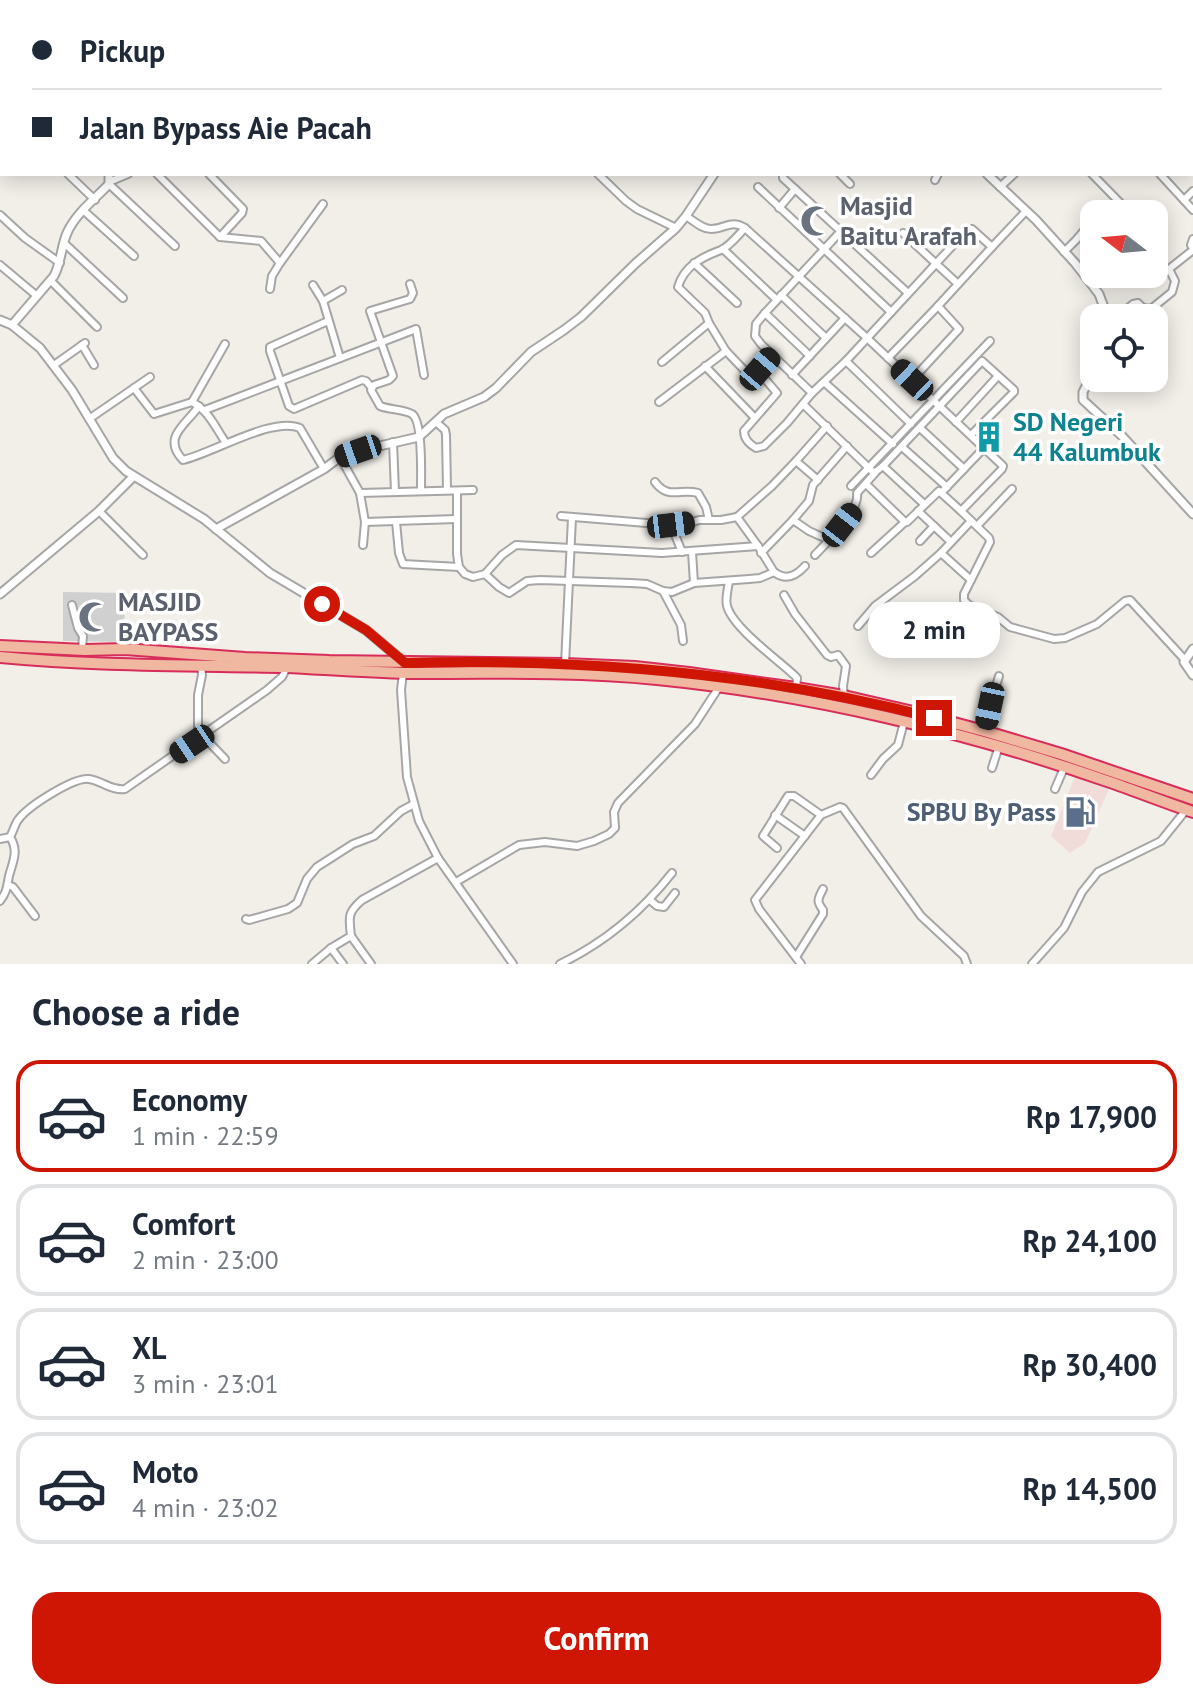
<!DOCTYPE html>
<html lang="en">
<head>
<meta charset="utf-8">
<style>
  body { margin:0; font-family:"PT Sans",sans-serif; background:#f6f6f7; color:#1f2937; height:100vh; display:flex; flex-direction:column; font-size:30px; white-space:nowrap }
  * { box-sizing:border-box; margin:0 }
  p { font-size:26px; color:#747a83 }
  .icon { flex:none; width:44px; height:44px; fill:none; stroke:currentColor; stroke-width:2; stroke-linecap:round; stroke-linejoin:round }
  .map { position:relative; height:964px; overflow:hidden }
  .details { display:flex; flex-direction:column; background:#fff; flex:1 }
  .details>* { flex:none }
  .top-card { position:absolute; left:0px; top:0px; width:1194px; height:176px; box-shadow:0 4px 20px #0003; display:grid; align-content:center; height:176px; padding:0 32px; background:#fff }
  .needle { width:52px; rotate:286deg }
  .buttons { position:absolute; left:1080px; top:200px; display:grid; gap:16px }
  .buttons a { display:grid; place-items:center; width:88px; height:88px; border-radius:16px; background:#fff; box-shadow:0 4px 20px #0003; font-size:40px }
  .end { position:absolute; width:36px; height:36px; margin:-18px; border:10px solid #cf1504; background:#fff; box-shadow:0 0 0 4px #fff }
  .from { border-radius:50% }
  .bubble { position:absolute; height:56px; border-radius:24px; background:#fff; box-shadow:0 4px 20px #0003; font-size:26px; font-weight:600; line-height:56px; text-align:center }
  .car { position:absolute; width:24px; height:48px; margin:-24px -12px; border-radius:10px; box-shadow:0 0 6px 2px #0007; background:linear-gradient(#222 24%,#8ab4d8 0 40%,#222 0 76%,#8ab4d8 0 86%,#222 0) }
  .top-card b { display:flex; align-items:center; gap:28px; height:76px; font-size:30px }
  .top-card b+b { border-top:2px solid #e0e1e3 }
  .top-card i { width:20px; height:20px; background:#1f2937 }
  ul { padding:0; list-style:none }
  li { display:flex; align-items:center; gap:24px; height:112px; margin:0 16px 12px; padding:0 16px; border:4px solid #e0e1e3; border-radius:24px }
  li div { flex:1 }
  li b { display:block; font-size:30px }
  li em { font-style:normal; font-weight:600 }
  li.selected { border-color:#cf1504 }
  li>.icon { width:72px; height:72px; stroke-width:1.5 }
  h2 { padding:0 32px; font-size:36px; line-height:96px }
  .button { display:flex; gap:16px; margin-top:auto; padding:16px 32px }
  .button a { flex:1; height:92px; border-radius:24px; background:#cf1504; color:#fff; font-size:32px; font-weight:600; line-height:92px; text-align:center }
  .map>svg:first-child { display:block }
</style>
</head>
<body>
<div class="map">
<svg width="1193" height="964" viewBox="0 0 1193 964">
  <rect width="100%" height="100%" fill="#f2efe9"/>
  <polygon fill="#f1dcd9" points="1076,774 1109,789 1085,843 1070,853 1051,836"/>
  <polygon fill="#d0d0d0" points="63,592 125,593 124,642 63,641"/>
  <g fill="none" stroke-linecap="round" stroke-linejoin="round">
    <defs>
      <g id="minor">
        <polyline points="54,0 56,2"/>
        <polyline points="89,0 91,2"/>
        <polyline points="127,0 129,2"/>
        <polyline points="1044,0 1045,2"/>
        <polyline points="116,2 118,0"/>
        <polyline points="701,2 703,0"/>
        <polyline points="914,2 916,0"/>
        <polyline points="1098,2 1099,0"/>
        <polyline points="1152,2 1153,0"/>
        <polyline points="1192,118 1193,117"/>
        <polyline points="1192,124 1193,125"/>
        <polyline points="0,153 2,152"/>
        <polyline points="1192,154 1193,153"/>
        <polyline points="68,174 95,200"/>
        <polyline points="157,174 220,237 261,241 280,263 323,204"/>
        <polyline points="209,174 243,209 242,213 220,237"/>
        <polyline points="598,174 626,201 637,209 676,228"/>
        <polyline points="783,174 783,178 908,293"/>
        <polyline points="840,174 850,184"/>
        <polyline points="1092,174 1131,214"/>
        <polyline points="1160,174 1193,210"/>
        <polyline points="935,180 938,174"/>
        <polyline points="109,182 128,174"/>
        <polyline points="109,184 175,246"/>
        <polyline points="758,187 891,312"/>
        <polyline points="1000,187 1014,174"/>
        <polyline points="1184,200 1193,191"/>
        <polyline points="779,208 795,189"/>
        <polyline points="83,210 134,256"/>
        <polyline points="0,215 25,238 60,263"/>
        <path d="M686,216C694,221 702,229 711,229C726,229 730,219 745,228L867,338L1003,466L1002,469L961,511L989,538L990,542L964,594V600L969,605L998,617L1010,627L1054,639L1065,638L1097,624L1125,601L1130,600L1185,660"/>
        <path d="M745,228C738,235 730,246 721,250C702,257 684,266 678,287L705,313L709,323L726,351L747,373L753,374L759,372"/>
        <polyline points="903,233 958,284"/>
        <polyline points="1193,239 1191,245 1193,248"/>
        <polyline points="64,243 123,298"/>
        <polyline points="723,249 776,299"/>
        <polyline points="1064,252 1076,240 1094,219"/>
        <polyline points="694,263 737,303"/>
        <polyline points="0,265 37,296"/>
        <polyline points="1086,277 1094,269"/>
        <polyline points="51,281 97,327"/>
        <path d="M410,284L413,293L410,299L370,311L393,376L389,380L374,385L371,390L380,406C390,410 403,409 412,414C423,421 421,476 421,490"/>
        <polyline points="313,285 323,301 340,358"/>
        <polyline points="270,289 272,276 280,263"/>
        <polyline points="781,295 825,337"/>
        <polyline points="323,301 342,290"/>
        <polyline points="938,306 992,247"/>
        <polyline points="765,313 756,324 755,336 761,344 812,393"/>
        <polyline points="1116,318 1133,304 1138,303 1143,308 1151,309 1172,292 1175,281 1169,269 1193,250"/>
        <polyline points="328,321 270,347 270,351 289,406 294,409 362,380 366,381 372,388"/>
        <polyline points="82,345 94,365"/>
        <path d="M772,354L760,369L759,372L777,393L744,431C744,439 749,444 756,448L764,446L787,423L812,393L846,361L967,230L972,229L992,247L1026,211"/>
        <polyline points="810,356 765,313 841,231"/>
        <polyline points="888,358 938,306 959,329 912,380"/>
        <polyline points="846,361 911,424"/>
        <polyline points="662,362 709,323"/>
        <polyline points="54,365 85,343"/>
        <polyline points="705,366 754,417"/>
        <polyline points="792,375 845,318"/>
        <polyline points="824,382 893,444"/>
        <path d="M134,388L154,414L192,402C209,411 215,427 226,443"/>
        <polyline points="192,402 225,344"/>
        <polyline points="659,402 726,351"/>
        <polyline points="803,404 874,473 883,466 924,504"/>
        <path d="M199,406C187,424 161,437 183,460C213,453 273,416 300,428L324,469"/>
        <polyline points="205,410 416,329 424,375"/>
        <polyline points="89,419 150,377"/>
        <polyline points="436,422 445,430 446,435 447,490"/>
        <polyline points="956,422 998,376"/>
        <polyline points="920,428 964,469"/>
        <polyline points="393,442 395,492"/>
        <polyline points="902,447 947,487"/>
        <polyline points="340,457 360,493 365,522 456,519"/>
        <path d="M796,461L772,486L737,517L758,546L774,572C786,581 796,576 805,566"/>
        <polyline points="883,466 982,361 1014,390 1014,392 971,435"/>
        <polyline points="818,480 796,461 827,426"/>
        <path d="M655,482C668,500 681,488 698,493L706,507L709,520"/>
        <polyline points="866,484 905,522 907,522 939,491 961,511"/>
        <polyline points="851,486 990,341"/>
        <polyline points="457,491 457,554 459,567 465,574 473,577 485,574 502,555 516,545 662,553 758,546"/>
        <polyline points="360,493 473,490"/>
        <polyline points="941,493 984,448"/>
        <polyline points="99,511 143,555"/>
        <polyline points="918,511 951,542"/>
        <polyline points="561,516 671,525 690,523 699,520 721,520 737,517"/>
        <polyline points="793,520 809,531 829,540"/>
        <polyline points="396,522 399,553 403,564 459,567"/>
        <polyline points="671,525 682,552"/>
        <polyline points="977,526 1012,489"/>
        <polyline points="920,541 934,526"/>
        <polyline points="363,545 365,522"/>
        <polyline points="692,552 694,583"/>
        <polyline points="761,553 793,520 809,501 813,485 847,446"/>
        <polyline points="871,553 905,522"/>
        <polyline points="941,553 971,580"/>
        <path d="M815,555C828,541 860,511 857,493L875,473"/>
        <polyline points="485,574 499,587 509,593 527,581 540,580 631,583 647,584 663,591 672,592 694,583 749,579 760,578 774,572"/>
        <path d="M729,581C728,589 725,598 727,606C733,628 777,659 794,675L797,678L796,688"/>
        <polyline points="663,591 681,625 683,641"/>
        <polyline points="784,595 795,614 827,655 831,657 838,655 846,666 843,686 844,696"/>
        <polyline points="72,605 78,628 83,636 82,649 85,650"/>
        <polyline points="858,626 875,606 915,576 941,553 971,521"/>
        <polyline points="565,664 572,518"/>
        <polyline points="403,673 401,690 407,777 419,821 438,858 513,964"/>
        <polyline points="984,731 990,706 999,676"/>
        <polyline points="203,736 225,759"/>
        <polyline points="198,739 198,695 202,675 201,666"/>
        <polyline points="992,768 999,746"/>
        <polyline points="871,775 883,759 898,745 904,722"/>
        <polyline points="1055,789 1064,768"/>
        <polyline points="775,815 805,836"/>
        <path d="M0,839L10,837C13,832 15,824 18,820C28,806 74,777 89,779C102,781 112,791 125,789L267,690L282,677L287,667"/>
        <polyline points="777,848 763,836 788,796 794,796 821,815"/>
        <polyline points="456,882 519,845 545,842 577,846 594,841 609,834 615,828 614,812 618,803 695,724 719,687"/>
        <polyline points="8,885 13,887 35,916"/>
        <polyline points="650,900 657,906 664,907 675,893"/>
        <path d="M0,901C7,892 7,886 9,876C13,861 19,851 10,837"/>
        <polyline points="246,919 249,920 288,909 297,903 307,879 317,867 353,844 374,836 401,811 414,804"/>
        <polyline points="351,936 371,964"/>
        <polyline points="331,948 343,964"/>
        <path d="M796,957L823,914V910C816,901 818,899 823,889"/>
        <path d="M312,964L331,948L351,936C349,917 347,913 362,900L438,858"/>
        <path d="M560,964C604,943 642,911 672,873"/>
        <polyline points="801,964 759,909 755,900 821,815 840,807 843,808 921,916 964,956 967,964"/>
        <polyline points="1032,964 1064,928 1082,892 1098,872 1161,841 1186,810"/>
      </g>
      <g id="tertiary">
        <polyline points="165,0 165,2"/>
        <polyline points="853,0 854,2"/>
        <polyline points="204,2 205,0"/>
        <polyline points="987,174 1036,220 1075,263 1099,294 1108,318"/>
        <polyline points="0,320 12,325 40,348 72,390 113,458 126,471 204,519 270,573 366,630 404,662"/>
        <path d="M12,325L54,276C61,263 61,247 67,233C76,213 94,200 109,184V174"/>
        <polyline points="1094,371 1083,392 1083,400 1122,436 1193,514"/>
        <polyline points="216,529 324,469 340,457 375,447 419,437 444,414 484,397 496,388 531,352 564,330 581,317 636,263 676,228 686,216 714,174"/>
        <polyline points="0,594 99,511 133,477"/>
        <polyline points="1193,649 1184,662 1193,675"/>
      </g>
      <g id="trunk">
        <polyline points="0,646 85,650 125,649 245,658 329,661 565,664 635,667 689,673 796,688 844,696 909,711 984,731 1061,754 1193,799"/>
        <path d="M0,657C94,666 191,665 286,667C326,669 367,672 408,673C490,673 574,671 657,679C808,694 964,731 1107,781C1136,791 1164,802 1193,812"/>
      </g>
    </defs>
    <use href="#minor" stroke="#a6a6a6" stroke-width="10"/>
    <use href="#tertiary" stroke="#a6a6a6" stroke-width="11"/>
    <use href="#trunk" stroke="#d82d5a" stroke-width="14"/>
    <use href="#minor" stroke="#fff" stroke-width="6"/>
    <use href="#tertiary" stroke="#fff" stroke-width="7"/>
    <use href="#trunk" stroke="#f0b8a0" stroke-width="10"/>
  </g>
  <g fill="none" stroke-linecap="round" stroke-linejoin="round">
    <path stroke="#cf1504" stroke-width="10" d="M322,604L366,630L405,663C583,658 762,673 934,718"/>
  </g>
  <defs>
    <symbol id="mosque-bare" viewBox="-9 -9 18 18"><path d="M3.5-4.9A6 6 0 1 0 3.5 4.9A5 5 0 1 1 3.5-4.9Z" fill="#6b7280" stroke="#fff" stroke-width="2.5" paint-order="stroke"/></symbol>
    <symbol id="building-bare" viewBox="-9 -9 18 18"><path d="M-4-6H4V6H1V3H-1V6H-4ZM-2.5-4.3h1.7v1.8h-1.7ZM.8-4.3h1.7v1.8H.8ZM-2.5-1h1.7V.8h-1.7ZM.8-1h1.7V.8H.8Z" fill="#0f9aa8" stroke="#fff" stroke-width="2.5" paint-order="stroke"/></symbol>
    <symbol id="fuel-bare" viewBox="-9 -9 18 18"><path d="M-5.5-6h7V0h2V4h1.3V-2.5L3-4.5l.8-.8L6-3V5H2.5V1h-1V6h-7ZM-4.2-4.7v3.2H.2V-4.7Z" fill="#5c6f8a" stroke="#fff" stroke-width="2.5" paint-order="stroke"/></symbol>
  </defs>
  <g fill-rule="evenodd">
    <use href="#mosque-bare" x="794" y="199" width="44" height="44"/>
    <use href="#building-bare" x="967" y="415" width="44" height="44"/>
    <use href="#mosque-bare" x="72" y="595" width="44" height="44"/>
    <use href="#fuel-bare" x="1058" y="790" width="44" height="44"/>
  </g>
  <g text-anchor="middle" stroke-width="7" stroke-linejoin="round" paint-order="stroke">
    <g font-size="26" font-weight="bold" fill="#5b616d" stroke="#fff" text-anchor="start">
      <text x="840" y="215">Masjid<tspan x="840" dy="30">Baitu Arafah</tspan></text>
      <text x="118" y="611">MASJID<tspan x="118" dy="30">BAYPASS</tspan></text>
    </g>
    <g font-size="26" font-weight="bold" fill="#0d838f" stroke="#fff" text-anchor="start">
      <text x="1013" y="431">SD Negeri<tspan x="1013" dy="30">44 Kalumbuk</tspan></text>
    </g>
    <g font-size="26" font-weight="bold" fill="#4e5e75" stroke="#fff" text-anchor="end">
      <text x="1056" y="821">SPBU By Pass</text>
    </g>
  </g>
</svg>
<div class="buttons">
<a><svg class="needle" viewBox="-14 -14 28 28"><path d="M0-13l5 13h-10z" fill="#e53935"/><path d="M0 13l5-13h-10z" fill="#747a83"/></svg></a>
<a><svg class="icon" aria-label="locate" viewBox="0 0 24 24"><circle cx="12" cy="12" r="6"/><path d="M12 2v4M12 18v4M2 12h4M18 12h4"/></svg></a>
</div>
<i class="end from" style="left:322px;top:604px"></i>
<i class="end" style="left:934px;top:718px"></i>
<div class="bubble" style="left:868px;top:602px;width:132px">2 min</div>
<i class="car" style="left:760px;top:369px;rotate:41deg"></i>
<i class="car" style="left:912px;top:380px;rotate:313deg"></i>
<i class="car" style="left:358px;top:451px;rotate:251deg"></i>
<i class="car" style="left:671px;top:525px;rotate:83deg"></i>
<i class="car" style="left:842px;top:525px;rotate:38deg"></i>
<i class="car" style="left:990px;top:706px;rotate:192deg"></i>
<i class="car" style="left:192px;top:744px;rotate:236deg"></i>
<div class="top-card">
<b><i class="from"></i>Pickup</b>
<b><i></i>Jalan Bypass Aie Pacah</b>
</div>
</div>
<section class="details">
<h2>Choose a ride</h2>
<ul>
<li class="selected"><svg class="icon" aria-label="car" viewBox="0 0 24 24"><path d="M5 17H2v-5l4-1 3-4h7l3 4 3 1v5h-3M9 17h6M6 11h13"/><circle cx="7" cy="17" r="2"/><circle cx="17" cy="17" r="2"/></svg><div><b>Economy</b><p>1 min · 22:59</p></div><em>Rp 17,900</em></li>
<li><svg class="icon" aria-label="car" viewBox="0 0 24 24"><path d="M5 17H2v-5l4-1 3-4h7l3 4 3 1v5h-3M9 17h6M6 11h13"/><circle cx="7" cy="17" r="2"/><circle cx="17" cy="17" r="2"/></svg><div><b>Comfort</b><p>2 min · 23:00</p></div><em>Rp 24,100</em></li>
<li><svg class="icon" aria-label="car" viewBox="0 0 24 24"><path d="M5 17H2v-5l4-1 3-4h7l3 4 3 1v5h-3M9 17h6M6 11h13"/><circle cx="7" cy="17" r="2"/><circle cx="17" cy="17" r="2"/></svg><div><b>XL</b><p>3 min · 23:01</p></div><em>Rp 30,400</em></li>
<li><svg class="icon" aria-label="car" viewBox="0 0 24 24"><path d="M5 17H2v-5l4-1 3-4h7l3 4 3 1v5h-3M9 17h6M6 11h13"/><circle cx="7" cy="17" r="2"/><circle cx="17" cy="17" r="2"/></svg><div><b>Moto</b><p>4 min · 23:02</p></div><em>Rp 14,500</em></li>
</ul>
<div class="button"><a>Confirm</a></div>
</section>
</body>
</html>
